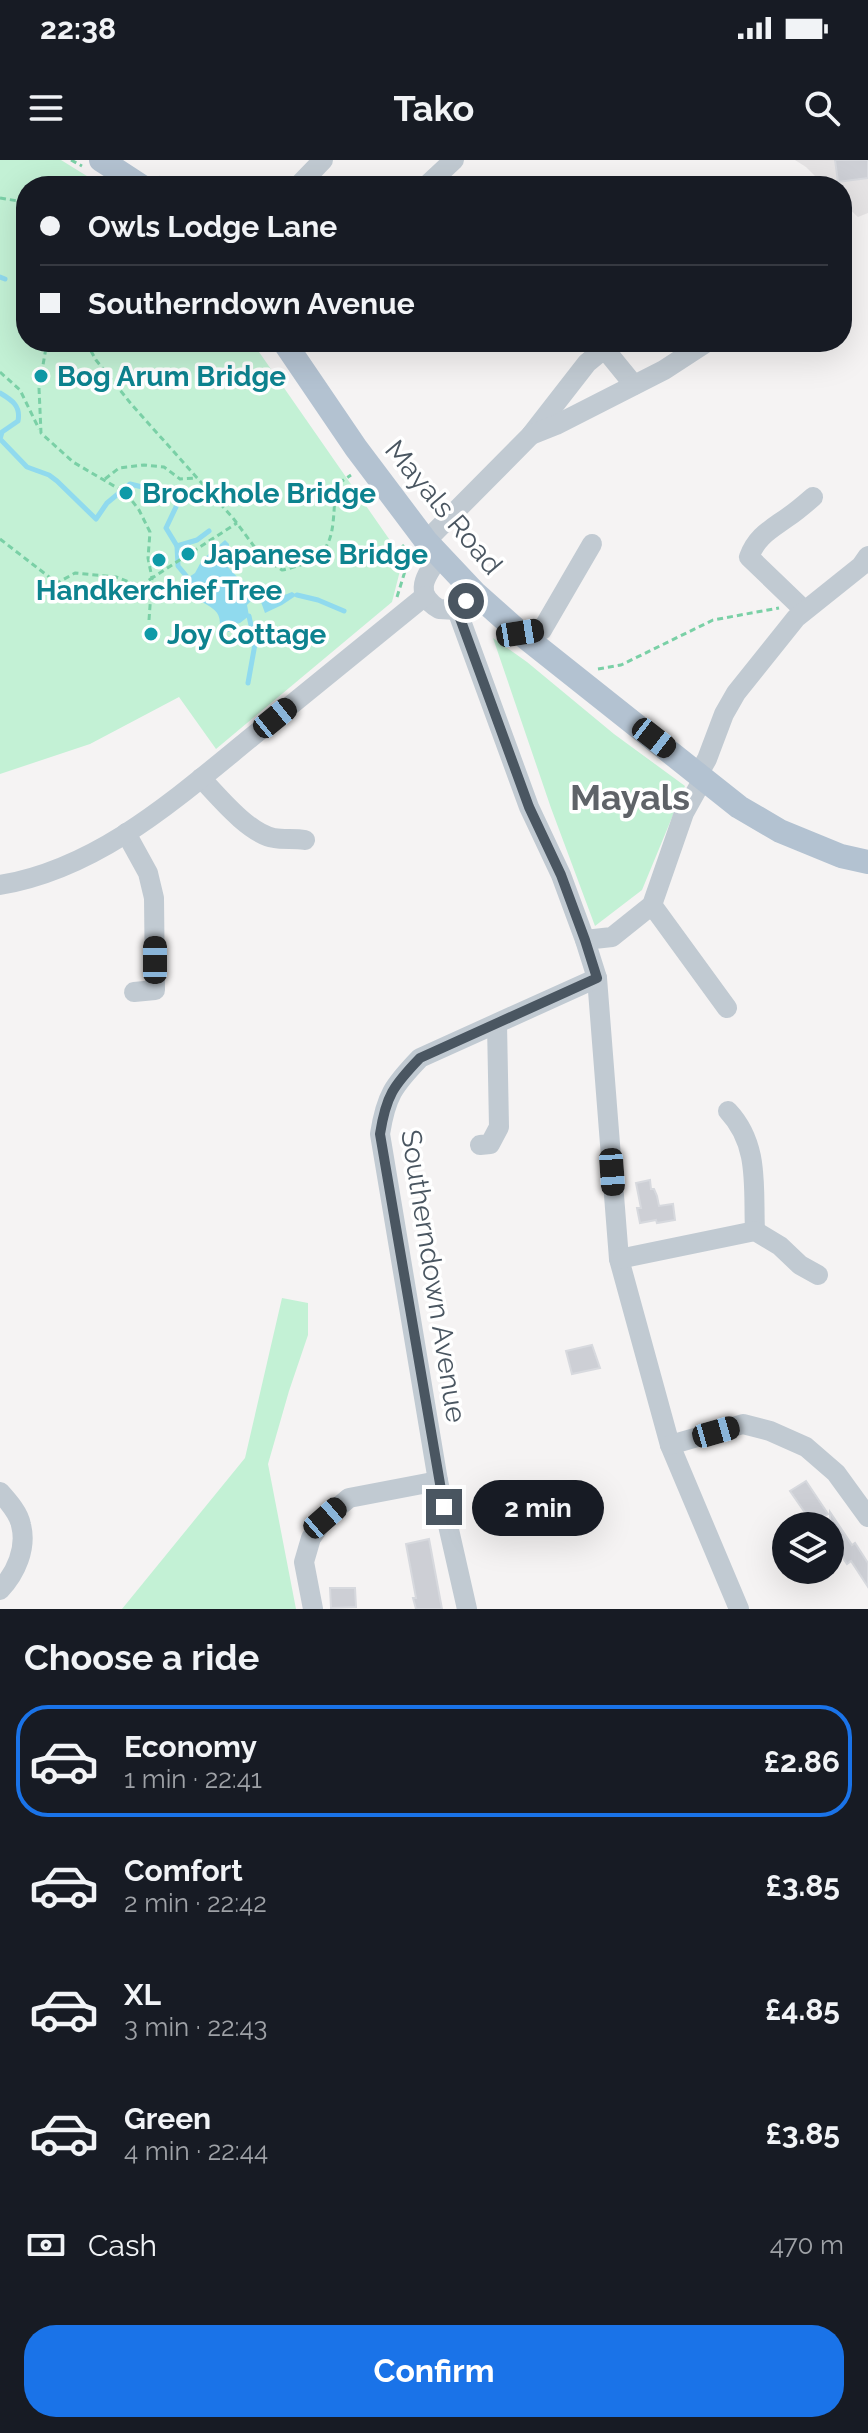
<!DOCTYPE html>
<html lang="en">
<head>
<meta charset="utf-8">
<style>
  body { margin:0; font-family:Raleway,sans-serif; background:#20242c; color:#f1f3f6; height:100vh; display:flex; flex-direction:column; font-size:30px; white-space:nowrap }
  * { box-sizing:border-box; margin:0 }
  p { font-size:26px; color:#9ea1a6 }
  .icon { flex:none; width:44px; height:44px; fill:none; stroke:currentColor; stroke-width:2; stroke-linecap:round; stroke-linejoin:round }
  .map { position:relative; height:1449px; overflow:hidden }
  .sheet { display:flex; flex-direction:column; background:#171b24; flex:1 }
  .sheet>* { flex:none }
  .top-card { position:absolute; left:16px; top:16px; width:836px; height:176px; border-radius:32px; box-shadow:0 8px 32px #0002; display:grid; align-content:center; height:176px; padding:0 24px; background:#171b24 }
  .fabs { position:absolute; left:772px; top:1352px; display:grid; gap:16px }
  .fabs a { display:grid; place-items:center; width:72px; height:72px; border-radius:50%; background:#171b24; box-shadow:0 8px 32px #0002; font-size:40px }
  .end { position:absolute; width:36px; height:36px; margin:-18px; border:10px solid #4a5661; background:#fff; box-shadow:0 0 0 4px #fff }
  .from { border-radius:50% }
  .bubble { position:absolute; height:56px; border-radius:28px; background:#171b24; box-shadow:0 8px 32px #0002; font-size:26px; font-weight:700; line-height:56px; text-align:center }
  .car { position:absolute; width:24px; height:48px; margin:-24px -12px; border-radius:10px; box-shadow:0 0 6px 2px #0007; background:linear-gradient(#222 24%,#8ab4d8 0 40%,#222 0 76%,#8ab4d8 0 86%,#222 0) }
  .top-card b { display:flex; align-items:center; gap:28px; height:76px; font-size:30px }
  .top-card b+b { border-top:2px solid #363941 }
  .top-card i { width:20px; height:20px; background:#f1f3f6 }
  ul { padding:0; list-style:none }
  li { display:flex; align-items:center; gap:24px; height:112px; margin:0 16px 12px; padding:0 8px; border:4px solid transparent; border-radius:32px }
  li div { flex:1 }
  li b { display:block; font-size:30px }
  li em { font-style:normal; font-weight:700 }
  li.on { border-color:#1a73e8 }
  li>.icon { width:72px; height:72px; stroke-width:1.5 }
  h2 { padding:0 24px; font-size:36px; line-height:96px }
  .pay { display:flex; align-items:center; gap:20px; height:88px; padding:0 24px; font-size:30px }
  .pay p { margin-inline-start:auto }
  .cta { display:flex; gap:16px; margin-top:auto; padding:16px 24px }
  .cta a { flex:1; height:92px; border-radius:32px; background:#1a73e8; color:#fff; font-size:32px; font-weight:700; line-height:92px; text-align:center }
  .status { display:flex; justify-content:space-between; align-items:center; height:56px; padding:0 40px; background:#171b24; direction:ltr }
  .status svg { height:22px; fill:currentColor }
  header { display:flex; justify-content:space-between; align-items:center; height:104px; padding:0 24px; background:#171b24; font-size:36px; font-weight:700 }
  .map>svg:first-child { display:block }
</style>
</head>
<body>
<div class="status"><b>22:38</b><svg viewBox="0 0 49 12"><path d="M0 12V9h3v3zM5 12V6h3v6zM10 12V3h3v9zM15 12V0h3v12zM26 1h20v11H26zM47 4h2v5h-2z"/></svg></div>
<header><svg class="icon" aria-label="menu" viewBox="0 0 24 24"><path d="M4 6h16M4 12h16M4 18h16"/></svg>Tako<svg class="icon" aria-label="search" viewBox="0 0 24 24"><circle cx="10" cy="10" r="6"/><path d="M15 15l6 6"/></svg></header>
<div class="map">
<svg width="868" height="1449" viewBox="0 0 868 1449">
  <rect width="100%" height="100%" fill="#f5f3f3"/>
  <polygon fill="#e6e4e5" points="795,0 868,0 868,53 858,57 842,42 842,26 825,26 806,7"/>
  <g fill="#c3f1d5">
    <polygon points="0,0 61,0 103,26 26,26 26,182 252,182 403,399 392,442 216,589 179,537 90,584 0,614"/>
    <polygon points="493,478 527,502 614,574 685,626 642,730 595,766 551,648"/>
    <polygon points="282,1138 308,1143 308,1175 289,1231 268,1304 296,1449 122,1449 245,1298"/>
  </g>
  <path fill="#90daee" d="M225,380L229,384L228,407L239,419L265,431L269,436L277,438L292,432L297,435L282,445L265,453L261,442L254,438L247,445L249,456L240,463L232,465L229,472L219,469C226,440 189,449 186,419L195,413L202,400Z"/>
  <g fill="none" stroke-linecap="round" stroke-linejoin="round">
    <g stroke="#90daee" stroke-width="5">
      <polyline points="0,117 5,119"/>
      <path d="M0,233C12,240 21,246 18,261L2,272L0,279L27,307L49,315L57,321L96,359L107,343L130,324L171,334L177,340L176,347L166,368L177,386"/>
      <polyline points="188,418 178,406 177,386 197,380 209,371"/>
      <polyline points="297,435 318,440 344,451"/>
      <polyline points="248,523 255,484 249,456"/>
    </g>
  </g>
  <g fill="#cdcfd5" stroke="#d7d9de" stroke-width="2">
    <polygon points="835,0 868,0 868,18 838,22"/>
    <polygon points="650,1020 651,1029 654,1029 657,1036 659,1046 673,1044 675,1060 657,1063 656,1060 640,1063 637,1048 641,1048 636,1023"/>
    <polygon points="592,1185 600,1208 572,1214 566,1191"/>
    <polygon points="806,1321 828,1354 813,1364 790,1331"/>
    <polygon points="830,1352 852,1385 855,1383 868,1403 868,1427 851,1401 847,1404 830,1379"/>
    <polygon points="429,1379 442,1449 416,1449 413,1438 416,1438 406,1384"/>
    <polygon points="330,1428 355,1428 356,1447 331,1448"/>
  </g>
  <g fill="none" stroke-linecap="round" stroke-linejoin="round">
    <g stroke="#7ad0a6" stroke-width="3" stroke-dasharray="6 4" stroke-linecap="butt">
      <polyline points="71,0 82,6"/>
      <polyline points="159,17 171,26"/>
      <polyline points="0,38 18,41 26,48"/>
      <path d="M86,182L96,200L132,245L233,358L262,397L282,410C340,398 331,373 336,325L351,315"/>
      <polyline points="0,212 20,230 39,269"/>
      <polyline points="105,319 119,308 144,305 164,307 180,319 197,318"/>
      <polyline points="0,379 57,423 75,413 116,417 140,426 152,418 148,398 150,372 139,350 126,333 73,302 41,273 39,228 47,182"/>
      <polyline points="402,385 415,401"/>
      <polyline points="397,437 410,395"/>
      <polyline points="149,460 152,418 237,363"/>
      <polyline points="598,509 621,505 713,460 779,448"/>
    </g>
    <g stroke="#c1cad2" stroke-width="20">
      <polyline points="298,26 323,0"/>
      <polyline points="426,26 454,0"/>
      <polyline points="599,182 634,225"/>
      <polyline points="531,275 587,203 604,189"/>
      <polyline points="426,381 531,275 556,265 664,210 707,182"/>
      <path d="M440,396C426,415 412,433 439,449L457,450L466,441"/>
      <polyline points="457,450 529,647 561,715 585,780 597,818 619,1099 670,1285 739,1449"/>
      <path d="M804,450L749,397C757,376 770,370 788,357C797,351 805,344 813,337"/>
      <polyline points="520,473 542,470 592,384"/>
      <polyline points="699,613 707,599 724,554 736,533 796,458 861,406 868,396"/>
      <path d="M201,618C218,636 249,674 274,678C284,680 294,678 305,680"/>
      <polyline points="126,673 148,713 154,738 155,830 134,832"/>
      <path d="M0,725C102,708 181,634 259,571C314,526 370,481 425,436"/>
      <polyline points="652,745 727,848"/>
      <polyline points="585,780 612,777 652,745 684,653 704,617"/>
      <path d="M728,951C760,985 753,1028 755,1071"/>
      <polyline points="480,985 490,984 499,967 497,864"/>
      <polyline points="619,1099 755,1071 780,1086 800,1105 818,1115"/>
      <polyline points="670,1285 743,1264 770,1271 806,1287 836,1313 868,1357"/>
      <path d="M0,1332C8,1341 19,1353 21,1365C27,1388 16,1413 0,1430"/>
      <polyline points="313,1449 304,1402 311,1378 325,1358 349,1338 438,1321"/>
      <path d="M467,1449L438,1321L380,974C386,936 393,926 420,898L597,818"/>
    </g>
    <g stroke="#b3c2d1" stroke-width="24">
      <polyline points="101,0 141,26"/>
      <polyline points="284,182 356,288 426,381 475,433 520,473 739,647 780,671 841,696 868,702"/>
    </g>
  </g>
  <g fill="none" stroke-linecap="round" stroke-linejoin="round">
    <path stroke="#4a5661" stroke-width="10" d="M444,1347L380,974C386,936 393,926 420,898L597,818L585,780L561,715L529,647L457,450L466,441"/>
  </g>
  <g fill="#0f9aa8" stroke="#fff" stroke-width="3">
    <circle cx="41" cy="216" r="8"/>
    <circle cx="126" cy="333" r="8"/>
    <circle cx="188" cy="394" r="8"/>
    <circle cx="159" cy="400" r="8"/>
    <circle cx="151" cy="474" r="8"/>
  </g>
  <g text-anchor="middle" stroke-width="7" stroke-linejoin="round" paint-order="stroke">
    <g font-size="28" font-weight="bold" fill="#0d838f" stroke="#fff" text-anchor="start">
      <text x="57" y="226">Bog Arum Bridge</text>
      <text x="142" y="343">Brockhole Bridge</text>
      <text x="204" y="404">Japanese Bridge</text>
      <text x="159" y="440" text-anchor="middle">Handkerchief Tree</text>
      <text x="167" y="484">Joy Cottage</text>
    </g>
    <g font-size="28" fill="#4a5661" stroke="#fff">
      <text transform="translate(444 347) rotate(50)" y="10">Mayals Road</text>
      <text transform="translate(434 1116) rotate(81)" y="10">Southerndown Avenue</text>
    </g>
    <g font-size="36" font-weight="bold" fill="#5f6368" stroke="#fff">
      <text x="630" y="650">Mayals</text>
    </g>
  </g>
</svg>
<div class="fabs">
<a><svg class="icon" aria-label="layers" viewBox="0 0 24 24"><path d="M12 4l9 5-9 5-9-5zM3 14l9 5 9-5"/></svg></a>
</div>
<i class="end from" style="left:466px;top:441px"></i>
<i class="end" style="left:444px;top:1347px"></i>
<div class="bubble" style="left:472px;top:1320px;width:132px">2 min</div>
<i class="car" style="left:520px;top:473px;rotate:81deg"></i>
<i class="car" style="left:275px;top:558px;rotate:51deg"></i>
<i class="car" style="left:654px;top:578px;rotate:128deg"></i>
<i class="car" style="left:155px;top:800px;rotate:0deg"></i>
<i class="car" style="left:612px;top:1012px;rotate:176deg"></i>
<i class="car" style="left:716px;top:1272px;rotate:74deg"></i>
<i class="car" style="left:325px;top:1358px;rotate:49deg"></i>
<div class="top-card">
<b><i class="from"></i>Owls Lodge Lane</b>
<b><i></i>Southerndown Avenue</b>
</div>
</div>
<section class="sheet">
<h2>Choose a ride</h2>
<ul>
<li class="on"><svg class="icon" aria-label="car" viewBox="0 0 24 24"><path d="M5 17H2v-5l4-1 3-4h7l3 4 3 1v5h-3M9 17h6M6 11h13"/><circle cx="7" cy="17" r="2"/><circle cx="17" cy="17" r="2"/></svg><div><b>Economy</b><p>1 min · 22:41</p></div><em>£2.86</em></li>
<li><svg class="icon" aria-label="car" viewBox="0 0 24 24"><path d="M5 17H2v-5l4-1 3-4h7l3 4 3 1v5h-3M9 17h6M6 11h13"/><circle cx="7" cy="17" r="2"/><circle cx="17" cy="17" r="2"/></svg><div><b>Comfort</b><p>2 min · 22:42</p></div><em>£3.85</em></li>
<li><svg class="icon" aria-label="car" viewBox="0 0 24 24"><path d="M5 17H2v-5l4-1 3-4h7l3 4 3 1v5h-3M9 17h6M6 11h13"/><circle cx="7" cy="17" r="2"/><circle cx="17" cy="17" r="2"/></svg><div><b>XL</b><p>3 min · 22:43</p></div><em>£4.85</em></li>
<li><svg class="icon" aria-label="car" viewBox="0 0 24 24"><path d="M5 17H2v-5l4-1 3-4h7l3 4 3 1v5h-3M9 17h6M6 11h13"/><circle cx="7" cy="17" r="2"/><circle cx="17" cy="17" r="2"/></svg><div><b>Green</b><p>4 min · 22:44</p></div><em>£3.85</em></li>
</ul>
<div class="pay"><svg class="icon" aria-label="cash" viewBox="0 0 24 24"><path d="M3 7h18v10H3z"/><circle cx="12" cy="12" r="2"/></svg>Cash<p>470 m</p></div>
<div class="cta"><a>Confirm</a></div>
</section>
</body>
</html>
